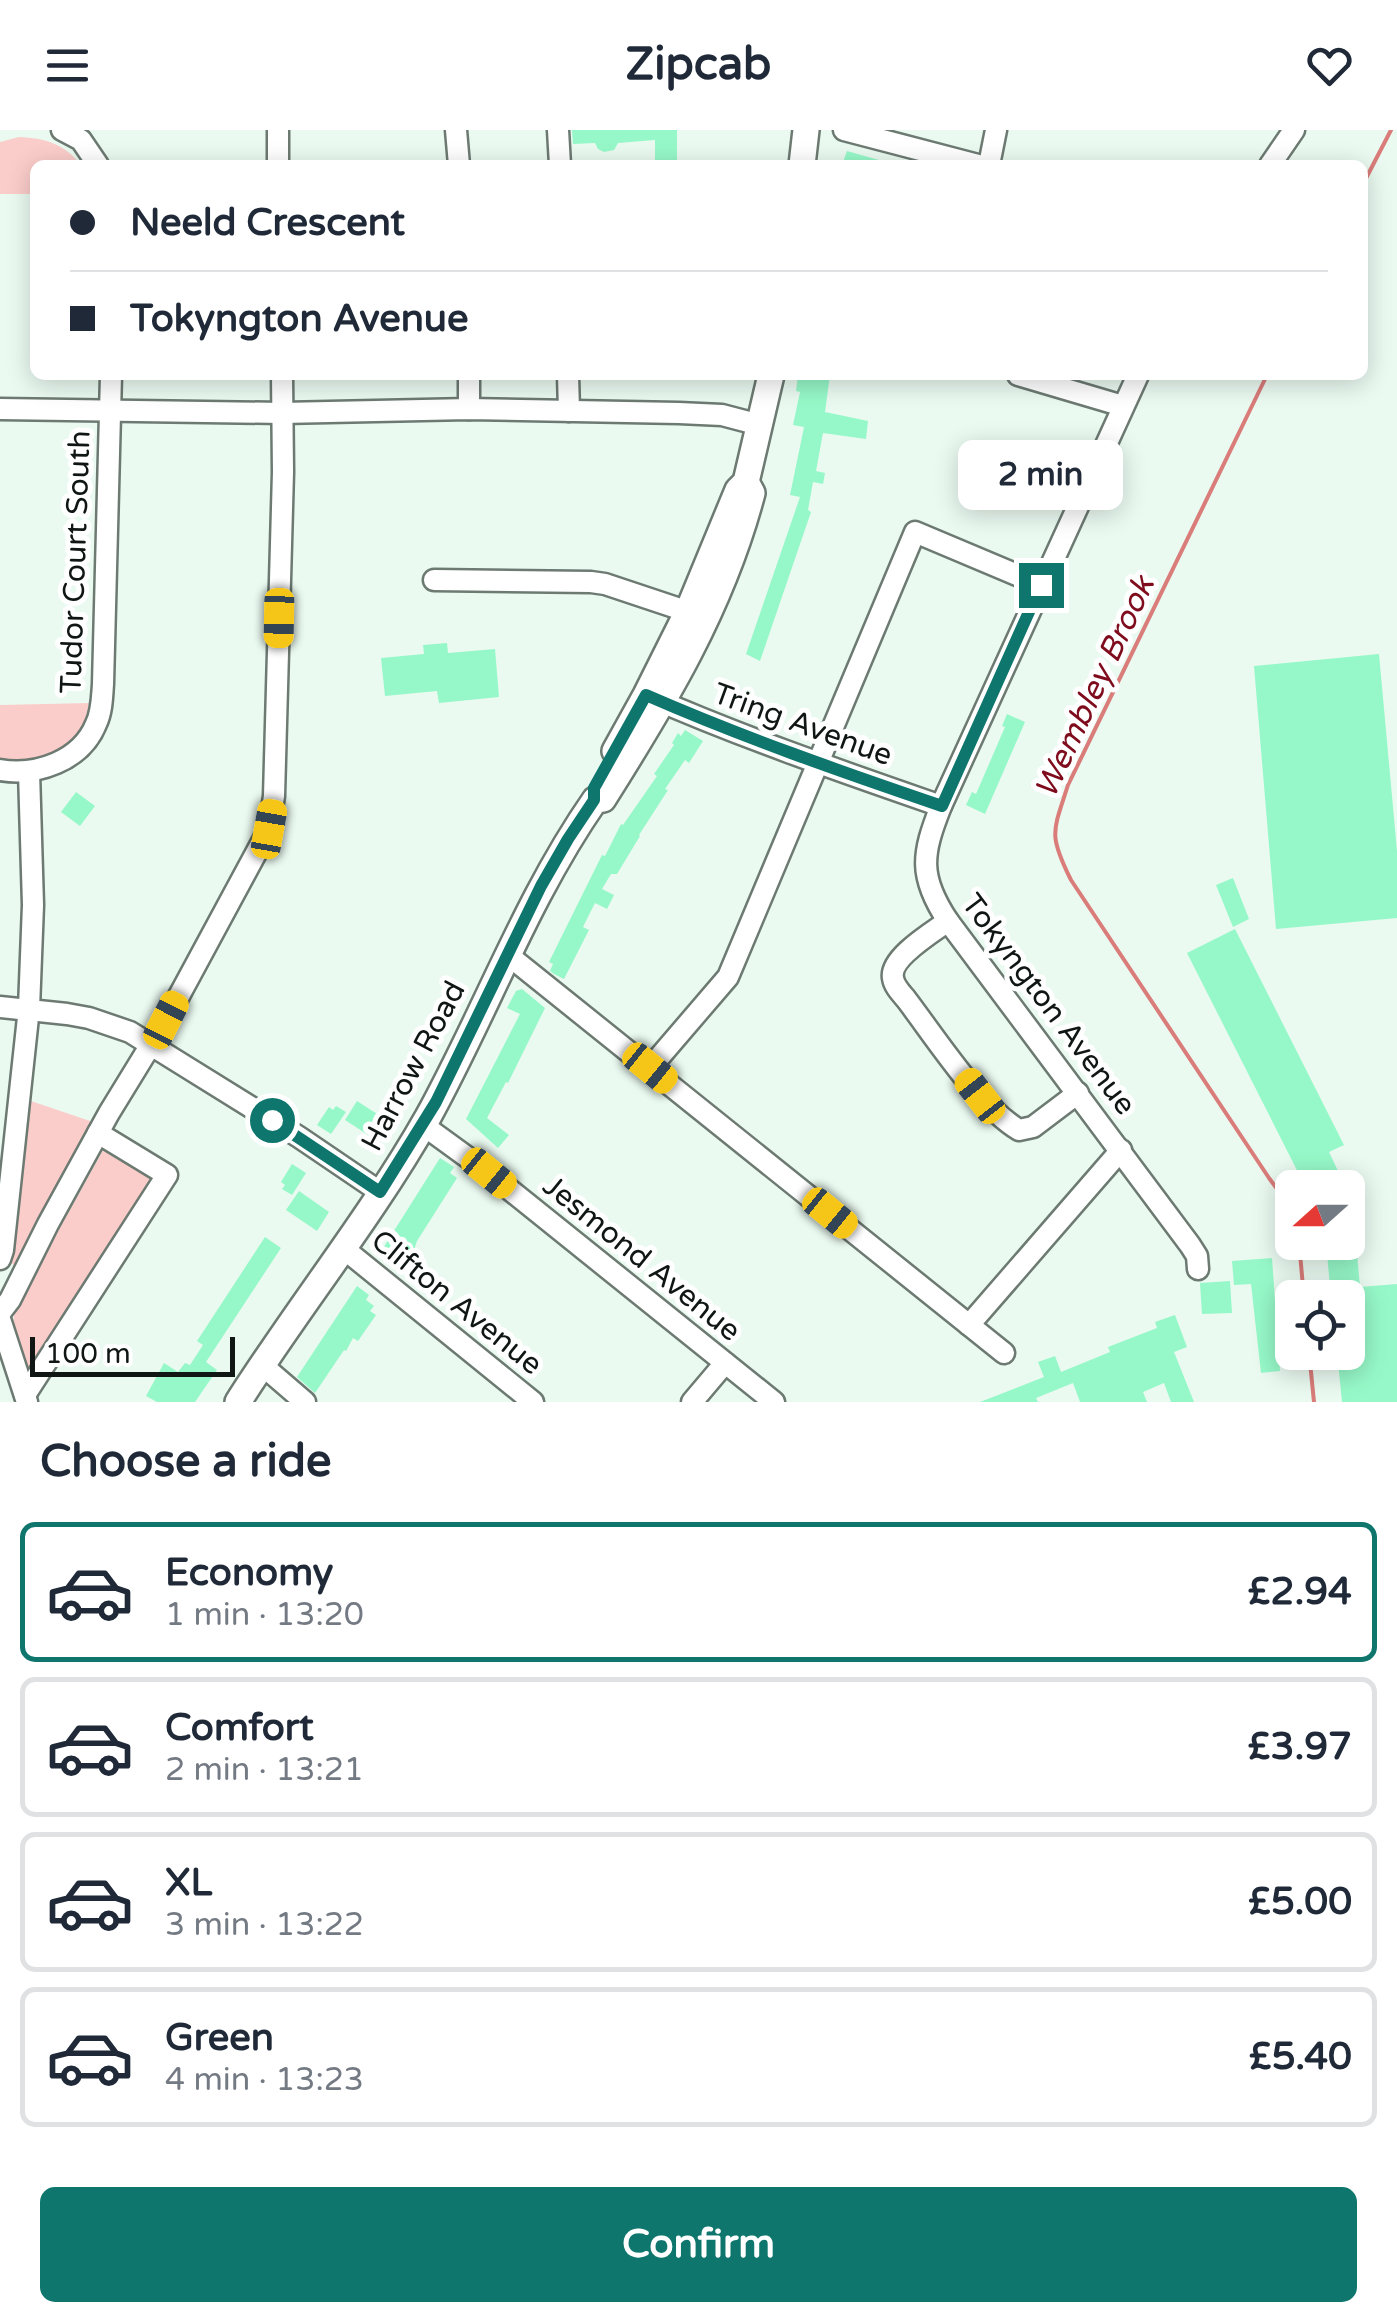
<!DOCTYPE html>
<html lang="en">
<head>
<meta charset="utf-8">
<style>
  body { margin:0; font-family:"Varela Round",sans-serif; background:#f6f6f7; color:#1f2937; height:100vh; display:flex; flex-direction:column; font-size:38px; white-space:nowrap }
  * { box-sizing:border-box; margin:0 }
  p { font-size:32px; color:#747a83 }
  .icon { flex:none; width:55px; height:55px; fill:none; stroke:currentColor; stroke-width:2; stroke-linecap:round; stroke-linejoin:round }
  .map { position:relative; height:1272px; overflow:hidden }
  .side { display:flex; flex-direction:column; background:#fff; flex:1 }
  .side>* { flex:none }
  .banner { position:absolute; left:30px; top:30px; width:1338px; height:220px; border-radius:15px; box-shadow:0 5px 25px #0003; display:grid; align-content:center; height:220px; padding:0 40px; background:#fff }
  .needle { width:65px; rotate:249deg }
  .tools { position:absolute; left:1275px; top:1040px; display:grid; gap:20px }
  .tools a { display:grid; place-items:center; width:90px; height:90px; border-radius:15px; background:#fff; box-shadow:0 5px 25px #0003; font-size:50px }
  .scale { position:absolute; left:30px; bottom:25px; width:205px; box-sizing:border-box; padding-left:10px; border:5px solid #101613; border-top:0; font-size:28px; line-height:35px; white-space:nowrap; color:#101613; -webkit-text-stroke:8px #fff; paint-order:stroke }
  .end { position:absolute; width:45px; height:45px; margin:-22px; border:12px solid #0f766e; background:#fff; box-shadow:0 0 0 5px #fff }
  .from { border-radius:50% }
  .bubble { position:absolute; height:70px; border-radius:15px; background:#fff; box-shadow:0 5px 25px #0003; font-size:32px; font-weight:700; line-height:70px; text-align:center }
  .car { position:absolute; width:30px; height:60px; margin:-30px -15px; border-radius:12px; box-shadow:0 0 8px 2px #0007; background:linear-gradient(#f5c518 24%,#345 0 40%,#f5c518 0 76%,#345 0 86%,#f5c518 0) }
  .banner b { display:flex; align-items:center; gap:35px; height:95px; font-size:38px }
  .banner b+b { border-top:2px solid #e0e1e3 }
  .banner i { width:25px; height:25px; background:#1f2937 }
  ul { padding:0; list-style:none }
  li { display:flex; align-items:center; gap:30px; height:140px; margin:0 20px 15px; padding:0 20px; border:5px solid #e0e1e3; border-radius:15px }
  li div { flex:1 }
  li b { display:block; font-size:38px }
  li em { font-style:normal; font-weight:700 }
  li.selected { border-color:#0f766e }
  li>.icon { width:90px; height:90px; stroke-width:1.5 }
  h2 { padding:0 40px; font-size:45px; line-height:120px }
  .cta { display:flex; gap:20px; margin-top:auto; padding:20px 40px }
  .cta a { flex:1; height:115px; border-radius:15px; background:#0f766e; color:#fff; font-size:40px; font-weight:700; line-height:115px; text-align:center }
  header { display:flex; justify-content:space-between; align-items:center; height:130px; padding:0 40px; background:#fff; font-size:45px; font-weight:700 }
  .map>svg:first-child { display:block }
</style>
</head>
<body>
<header><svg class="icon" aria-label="menu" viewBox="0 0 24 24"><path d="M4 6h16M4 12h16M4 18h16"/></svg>Zipcab<svg class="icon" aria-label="heart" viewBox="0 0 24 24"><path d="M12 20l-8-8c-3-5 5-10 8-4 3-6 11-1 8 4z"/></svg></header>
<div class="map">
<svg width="1397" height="1272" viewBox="0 0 1397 1272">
  <rect width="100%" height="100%" fill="#eafaf1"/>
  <g fill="#fbcdca">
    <path d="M19,7C45,8 65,14 81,35H35V64H0V12Z"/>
    <polygon points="89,573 84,595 71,614 35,634 0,631 0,575"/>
    <polygon points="25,969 96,993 21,1135 14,1136 9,1129"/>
    <polygon points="107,1013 161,1047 26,1246 12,1199 15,1179"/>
  </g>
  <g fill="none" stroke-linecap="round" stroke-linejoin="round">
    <g stroke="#d97c7a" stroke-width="4">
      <polyline points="1362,56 1391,0"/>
      <path d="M1267,245L1068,655C1053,702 1048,704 1071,750L1269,1048L1292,1079"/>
      <polyline points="1299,1112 1304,1168"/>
      <polyline points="1309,1222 1314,1272"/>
    </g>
  </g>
  <g fill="#96f8c8">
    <polygon points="572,0 677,0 677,35 655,35 655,10 618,13 614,20 604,22 598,19 595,13 573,14"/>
    <polygon points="847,21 886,32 886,35 842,35"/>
    <polygon points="798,245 830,245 825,282 868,291 866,309 823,303 816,341 825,343 823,354 813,352 808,380 811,382 760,531 746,524 800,367 790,365 804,297 793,295 800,262 796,261"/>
    <polygon points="447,513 448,523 495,519 499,567 439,573 437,561 385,566 381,528 424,524 423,515"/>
    <polygon points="1379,524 1397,721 1397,788 1276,799 1254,536"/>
    <polygon points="1007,584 1025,592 985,684 966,675 972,662 976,664 1005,597 1002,596"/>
    <polygon points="685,600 703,611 689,633 685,630 665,659 668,660 639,705 640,706 617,744 611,744 602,759 614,765 607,779 595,773 583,797 589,800 564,849 554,844 550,841 553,834 549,832 602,725 605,726 621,694 623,695 657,646 654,644 674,615 672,613 678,603 681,606"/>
    <polygon points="76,662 95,676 80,696 61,682"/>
    <polygon points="1233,748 1249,789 1233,797 1216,755"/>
    <polygon points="1235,799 1344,1015 1329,1022 1346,1058 1306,1058 1187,823"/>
    <polygon points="522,859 545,878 508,953 506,952 487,988 509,1005 498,1018 466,989 520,884 507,878 516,861"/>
    <polygon points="357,971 388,991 376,1010 345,990"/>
    <polygon points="336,976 346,982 331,1004 317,995 329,977 333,980"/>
    <polygon points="440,1028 454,1037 450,1043 457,1048 417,1111 413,1123 400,1140 380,1123"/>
    <polygon points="292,1034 306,1043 292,1065 282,1059 285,1055 281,1052"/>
    <polygon points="299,1061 329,1082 317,1101 286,1080"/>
    <polygon points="265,1107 281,1118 206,1232 217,1240 195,1272 157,1272 146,1266 164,1233 178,1242 185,1233 190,1235 203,1215 197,1211"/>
    <polygon points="1326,1112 1356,1112 1360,1157 1397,1154 1397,1272 1342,1272 1337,1222 1348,1222 1348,1168 1331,1168"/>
    <polygon points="1272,1128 1280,1241 1261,1243 1251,1154 1234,1155 1232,1131"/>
    <polygon points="1230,1151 1232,1183 1202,1184 1200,1153"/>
    <polygon points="357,1156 369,1165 366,1170 374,1176 370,1181 376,1185 358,1211 353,1208 346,1221 344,1220 315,1263 297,1247"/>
    <polygon points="1175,1185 1187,1217 1174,1222 1194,1272 1171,1272 1164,1253 1143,1262 1147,1272 1080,1272 1073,1253 1036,1268 1038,1272 980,1272 1044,1247 1038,1232 1055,1226 1061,1242 1110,1222 1108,1217 1157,1198 1155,1192"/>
  </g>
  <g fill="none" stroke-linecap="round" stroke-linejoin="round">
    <defs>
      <g id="minor">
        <polyline points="62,0 81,10 98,35"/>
        <polyline points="278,0 278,35"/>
        <polyline points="456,0 459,35"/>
        <polyline points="558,0 560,35"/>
        <polyline points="844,0 978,35"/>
        <polyline points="989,35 996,0"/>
        <polyline points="1270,35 1294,0"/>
        <polyline points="469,245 469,279"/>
        <polyline points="568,245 569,281"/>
        <polyline points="1018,245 1123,276"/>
        <path d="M1138,245L941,676C922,724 918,746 948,791L1190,1115L1197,1126L1198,1139"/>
        <polyline points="0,279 282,283 469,279 679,283 722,285 760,295"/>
        <polyline points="434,450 591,452 605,454 701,486"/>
        <path d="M648,566C744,608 843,642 941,676"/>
        <path d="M0,640C37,646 81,631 96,594C102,582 102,567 103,554L111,245"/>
        <path d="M948,791C933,802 889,828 893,848C894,856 901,863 906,869C935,907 980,977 1019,1000L1033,997L1078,963"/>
        <polyline points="508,825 1004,1223"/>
        <polyline points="0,877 67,884 89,888 130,902 299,1007 380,1062"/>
        <polyline points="650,938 728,847 915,402 1041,455"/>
        <polyline points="423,995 489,1043 774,1272"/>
        <polyline points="343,1118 533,1272"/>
        <polyline points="0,1129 3,1120 29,878 33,775 29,642"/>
        <polyline points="0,1183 10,1170 48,1094 109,983 166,890 269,699 274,666 283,342 282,245"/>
        <polyline points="0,1189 27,1272"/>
        <polyline points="969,1195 1121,1020"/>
        <polyline points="262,1235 305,1272"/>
        <polyline points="25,1265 167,1045 98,1003"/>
        <polyline points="692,1272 725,1233"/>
      </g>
      <g id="major">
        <polyline points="802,35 806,0"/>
        <polyline points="615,621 646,565 688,481 738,360 746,352 771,245"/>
        <path d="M238,1272C299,1176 372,1086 428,987C486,882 526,769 595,670L603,669C665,571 722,477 752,363L746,352"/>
      </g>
    </defs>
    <use href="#minor" stroke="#6c7a72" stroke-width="25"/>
    <use href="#major" stroke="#6c7a72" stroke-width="30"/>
    <use href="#minor" stroke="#fff" stroke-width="20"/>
    <use href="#major" stroke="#fff" stroke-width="25"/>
  </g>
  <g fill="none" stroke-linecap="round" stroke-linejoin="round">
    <path stroke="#0f766e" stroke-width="12" d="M272,990L380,1062L436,972L541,756L568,709L594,670V658L646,565C742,607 842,642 942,676L1041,455"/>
  </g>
  <g text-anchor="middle" stroke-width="10" stroke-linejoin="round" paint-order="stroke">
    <g font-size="30" fill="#101613" stroke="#fff">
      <text transform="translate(75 432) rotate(-88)" y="10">Tudor Court South</text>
      <text transform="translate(803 594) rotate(20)" y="10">Tring Avenue</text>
      <text transform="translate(1049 874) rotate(53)" y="10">Tokyngton Avenue</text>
      <text transform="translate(413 936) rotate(-62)" y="10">Harrow Road</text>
      <text transform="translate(642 1128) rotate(39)" y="10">Jesmond Avenue</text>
      <text transform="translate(457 1172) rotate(39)" y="10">Clifton Avenue</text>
    </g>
    <g font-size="32" font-style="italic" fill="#7f0c1d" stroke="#fff">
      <text transform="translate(1094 557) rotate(-65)" y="11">Wembley Brook</text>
    </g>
  </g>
</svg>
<div class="tools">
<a><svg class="needle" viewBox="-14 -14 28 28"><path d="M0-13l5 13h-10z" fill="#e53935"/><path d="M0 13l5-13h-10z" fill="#747a83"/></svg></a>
<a><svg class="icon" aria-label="locate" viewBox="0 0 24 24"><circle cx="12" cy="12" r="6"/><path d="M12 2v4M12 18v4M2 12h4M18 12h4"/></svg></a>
</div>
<div class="scale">100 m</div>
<i class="end from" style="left:272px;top:990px"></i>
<i class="end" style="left:1041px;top:455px"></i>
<div class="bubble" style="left:958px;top:310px;width:165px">2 min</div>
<i class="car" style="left:279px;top:488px;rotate:181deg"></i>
<i class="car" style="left:269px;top:699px;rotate:10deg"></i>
<i class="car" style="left:166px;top:890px;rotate:27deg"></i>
<i class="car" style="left:650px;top:938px;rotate:129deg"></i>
<i class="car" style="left:980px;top:966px;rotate:322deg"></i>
<i class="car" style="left:489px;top:1043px;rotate:129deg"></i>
<i class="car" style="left:830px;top:1083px;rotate:129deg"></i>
<div class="banner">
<b><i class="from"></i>Neeld Crescent</b>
<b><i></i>Tokyngton Avenue</b>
</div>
</div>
<section class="side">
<h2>Choose a ride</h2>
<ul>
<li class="selected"><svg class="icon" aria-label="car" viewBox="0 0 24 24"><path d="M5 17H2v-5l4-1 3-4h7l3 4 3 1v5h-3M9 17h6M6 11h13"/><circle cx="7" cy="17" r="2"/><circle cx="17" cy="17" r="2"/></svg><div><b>Economy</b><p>1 min · 13:20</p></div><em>£2.94</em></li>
<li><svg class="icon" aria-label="car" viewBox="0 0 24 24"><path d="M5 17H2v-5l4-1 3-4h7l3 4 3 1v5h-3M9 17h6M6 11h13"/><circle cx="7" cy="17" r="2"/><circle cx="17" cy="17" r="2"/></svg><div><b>Comfort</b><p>2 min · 13:21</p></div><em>£3.97</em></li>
<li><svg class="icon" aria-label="car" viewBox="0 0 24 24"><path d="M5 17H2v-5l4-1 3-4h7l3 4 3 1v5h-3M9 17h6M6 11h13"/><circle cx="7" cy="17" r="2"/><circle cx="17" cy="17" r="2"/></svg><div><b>XL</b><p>3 min · 13:22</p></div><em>£5.00</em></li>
<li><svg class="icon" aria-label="car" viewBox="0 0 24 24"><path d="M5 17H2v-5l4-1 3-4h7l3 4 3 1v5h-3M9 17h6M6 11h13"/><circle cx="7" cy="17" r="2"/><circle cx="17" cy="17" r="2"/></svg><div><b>Green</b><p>4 min · 13:23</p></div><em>£5.40</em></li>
</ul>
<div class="cta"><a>Confirm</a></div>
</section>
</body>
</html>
